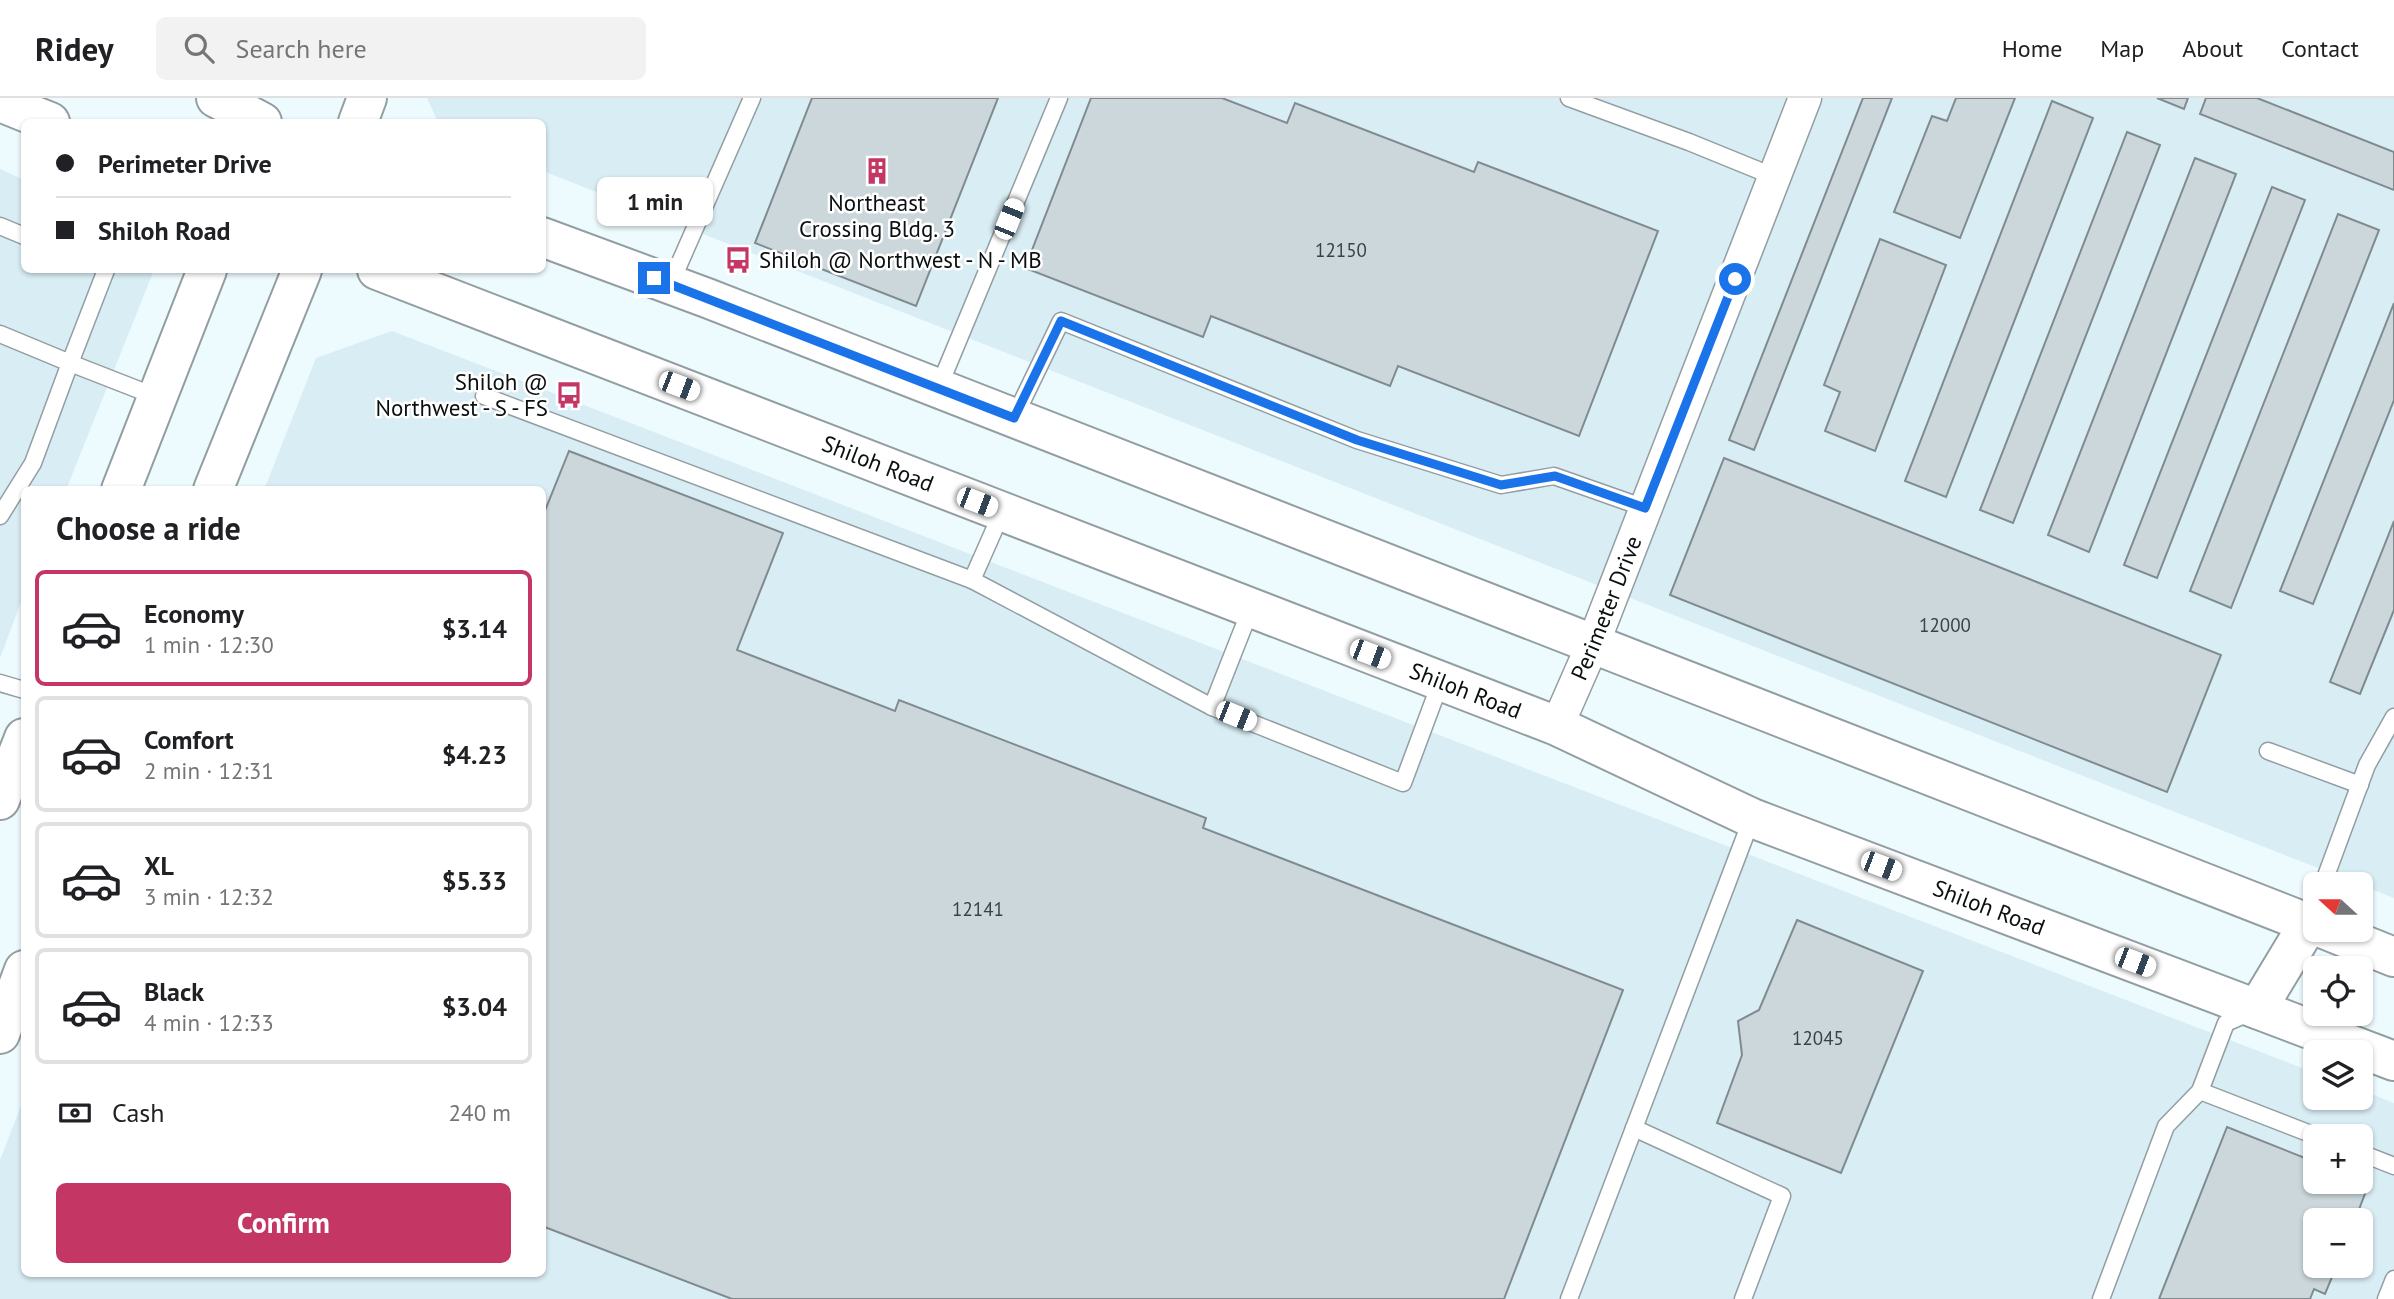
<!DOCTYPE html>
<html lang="en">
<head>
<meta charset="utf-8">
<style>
  body { margin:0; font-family:"PT Sans",sans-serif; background:#f2f2f2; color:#202124; height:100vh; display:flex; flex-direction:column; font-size:26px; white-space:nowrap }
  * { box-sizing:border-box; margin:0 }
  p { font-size:23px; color:#757577 }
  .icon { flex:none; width:38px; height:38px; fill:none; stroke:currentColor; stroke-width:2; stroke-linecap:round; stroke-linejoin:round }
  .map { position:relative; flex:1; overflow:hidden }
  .details { position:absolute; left:21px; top:388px; width:525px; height:791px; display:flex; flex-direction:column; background:#fff; border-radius:10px; box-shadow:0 2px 5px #0004 }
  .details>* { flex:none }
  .top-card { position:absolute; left:21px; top:21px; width:525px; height:154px; border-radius:10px; box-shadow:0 2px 5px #0004; display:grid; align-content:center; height:154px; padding:0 35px; background:#fff }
  .needle { width:46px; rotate:291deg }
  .fabs { position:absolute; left:2303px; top:774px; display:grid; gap:14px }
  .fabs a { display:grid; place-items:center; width:70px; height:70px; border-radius:10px; background:#fff; box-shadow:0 2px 5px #0004; font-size:35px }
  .end { position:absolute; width:32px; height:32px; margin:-16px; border:9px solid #1a73e8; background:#fff; box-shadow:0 0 0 4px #fff }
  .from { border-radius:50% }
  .bubble { position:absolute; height:49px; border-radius:10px; background:#fff; box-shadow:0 2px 5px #0004; font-size:23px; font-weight:700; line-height:49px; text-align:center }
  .car { position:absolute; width:21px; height:42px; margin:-21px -10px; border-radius:9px; box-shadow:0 0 5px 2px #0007; background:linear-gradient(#fff 24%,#345 0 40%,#fff 0 76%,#345 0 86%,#fff 0) }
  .top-card b { display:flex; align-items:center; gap:24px; height:66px; font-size:26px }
  .top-card b+b { border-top:2px solid #e0e0e0 }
  .top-card i { width:18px; height:18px; background:#202124 }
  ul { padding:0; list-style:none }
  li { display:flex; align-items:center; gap:21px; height:116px; margin:0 14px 10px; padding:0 21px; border:4px solid #e0e0e0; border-radius:10px }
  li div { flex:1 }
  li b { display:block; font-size:26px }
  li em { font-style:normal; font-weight:700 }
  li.active { border-color:#c43664 }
  li>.icon { width:63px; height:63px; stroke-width:1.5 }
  h2 { padding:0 35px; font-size:32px; line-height:84px }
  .pay { display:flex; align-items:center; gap:18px; height:77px; padding:0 35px; font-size:26px }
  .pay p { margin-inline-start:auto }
  .action { display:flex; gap:14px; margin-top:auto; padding:14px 35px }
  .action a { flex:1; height:80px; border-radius:10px; background:#c43664; color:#fff; font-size:28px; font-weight:700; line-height:80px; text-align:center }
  header { display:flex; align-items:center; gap:42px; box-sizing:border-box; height:98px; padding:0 35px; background:#fff; border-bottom:2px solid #e0e0e0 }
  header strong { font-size:33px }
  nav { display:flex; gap:38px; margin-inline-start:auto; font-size:24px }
  .search { width:490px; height:63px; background:#f2f2f2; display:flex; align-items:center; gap:18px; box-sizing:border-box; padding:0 24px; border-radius:10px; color:#757577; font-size:26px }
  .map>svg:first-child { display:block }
</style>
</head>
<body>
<header>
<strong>Ridey</strong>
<div class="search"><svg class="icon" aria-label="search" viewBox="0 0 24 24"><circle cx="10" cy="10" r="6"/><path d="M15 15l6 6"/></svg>Search here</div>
<nav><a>Home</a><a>Map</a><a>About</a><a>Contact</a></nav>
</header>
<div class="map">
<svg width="2394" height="1201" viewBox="0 0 2394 1201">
  <rect width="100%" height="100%" fill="#edfafe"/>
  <g fill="#d9edf4" fill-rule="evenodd">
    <polygon points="427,0 2394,0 2394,800 543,73 542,24 438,24"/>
    <polygon points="0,71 24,82 24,172 154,172 66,392 24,392 24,496 0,560"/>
    <path d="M392,233L2315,975V999H2361V992L2394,1005V1201H0V1062L24,1000V1176H542V392H264L316,260ZM2315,1038H2361V1083H2315ZM2315,1122H2361V1167H2315Z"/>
  </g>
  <g fill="#cbd7db" stroke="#7f8b8f" stroke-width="2">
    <polygon points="812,0 998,0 916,208 755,145"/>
    <polygon points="1091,0 1222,0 1287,25 1295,5 1474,74 1478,64 1658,133 1579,338 1398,268 1390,288 1211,218 1203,239 1025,170"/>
    <polygon points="1863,0 1892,0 1754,352 1729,342"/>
    <polygon points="1956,0 2015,0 1960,140 1894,114 1932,18 1947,23"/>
    <polygon points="2157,0 2188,0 2184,11"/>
    <polygon points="2206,0 2257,0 2394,54 2394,92 2200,16"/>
    <polygon points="2052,3 2093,20 1946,399 1905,383"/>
    <polygon points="2127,34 2160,47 2013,425 1980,412"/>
    <polygon points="2195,60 2236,76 2089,454 2048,437"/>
    <polygon points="2272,89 2305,102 2157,480 2124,467"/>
    <polygon points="2338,116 2379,132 2231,510 2190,493"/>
    <polygon points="1880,141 1946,167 1875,353 1825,333 1840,294 1824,287"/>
    <polygon points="2394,205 2394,302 2313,506 2280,493"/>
    <polygon points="569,353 783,435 737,552 895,613 899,602 1206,720 1203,730 1623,892 1504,1201 732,1201 542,1128 542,420"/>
    <polygon points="1724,360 2221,557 2167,694 1670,497"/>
    <polygon points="2394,423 2394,512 2360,596 2330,584"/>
    <polygon points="1797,822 1923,873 1841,1075 1717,1025 1742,957 1738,923 1759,912"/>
    <polygon points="2227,1029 2315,1064 2315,1083 2361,1082 2369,1085 2355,1122 2315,1122 2315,1167 2337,1167 2325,1196 2314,1191 2310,1201 2159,1201"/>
  </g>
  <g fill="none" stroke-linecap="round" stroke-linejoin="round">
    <defs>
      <g id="service">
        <polyline points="1569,0 1689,44 1775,79"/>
        <polyline points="0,128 24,138"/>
        <polyline points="670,187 752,0"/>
        <polyline points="0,236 70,265 106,172"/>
        <polyline points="938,291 1059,0"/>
        <polyline points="484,298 972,482"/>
        <polyline points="1014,320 1061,223 1357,342 1501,387 1554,378 1645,410"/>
        <polyline points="1002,414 972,482 1212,609"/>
        <polyline points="0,418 33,365 70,265 157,299"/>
        <polyline points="1251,510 1212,609 1403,685 1441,583"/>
        <polyline points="0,585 24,592"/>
        <polyline points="2268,653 2360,687"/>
        <polyline points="2323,786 2367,667 2394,619"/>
        <polyline points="2200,993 2316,1038"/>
        <polyline points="1634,1030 1782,1098 1743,1201"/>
        <polyline points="2361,1055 2394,1068"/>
        <polyline points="1569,1201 1752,720"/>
        <polyline points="2101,1201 2166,1028 2200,993 2226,925 2251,914"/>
        <polyline points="2386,1201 2394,1181"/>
      </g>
      <g id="minor">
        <path id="s1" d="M1557,628L1593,546L1805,0"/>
      </g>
      <g id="secondary">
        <polyline points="216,0 262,24"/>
        <polyline points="0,4 50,24"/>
        <polyline points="358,24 367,0"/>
        <polyline points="542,139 707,200 2315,828"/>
        <path id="s2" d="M377,172L1557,628L1752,720L2394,963"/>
        <polyline points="121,392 207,172"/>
        <polyline points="213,392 302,172"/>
        <polyline points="0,702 24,640"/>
        <polyline points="2324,831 2394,859"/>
        <polyline points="2257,911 2309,825"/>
        <polyline points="0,936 24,872"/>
      </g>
    </defs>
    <use href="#service" stroke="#929ea2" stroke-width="19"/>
    <use href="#minor" stroke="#929ea2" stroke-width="35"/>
    <use href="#secondary" stroke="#929ea2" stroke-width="42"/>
    <use href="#service" stroke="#fff" stroke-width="16"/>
    <use href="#minor" stroke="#fff" stroke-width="32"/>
    <use href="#secondary" stroke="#fff" stroke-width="38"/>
  </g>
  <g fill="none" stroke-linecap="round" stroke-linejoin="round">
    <polyline stroke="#1a73e8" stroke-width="9" points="654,180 1014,320 1061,223 1357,342 1501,387 1555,378 1645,410 1735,181"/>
  </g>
  <defs>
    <symbol id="building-bare" viewBox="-9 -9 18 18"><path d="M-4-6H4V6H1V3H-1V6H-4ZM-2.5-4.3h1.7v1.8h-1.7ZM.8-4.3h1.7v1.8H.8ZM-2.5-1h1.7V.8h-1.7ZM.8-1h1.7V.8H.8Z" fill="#c43664" stroke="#fff" stroke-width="2.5" paint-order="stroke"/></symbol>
    <symbol id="bus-bare" viewBox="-9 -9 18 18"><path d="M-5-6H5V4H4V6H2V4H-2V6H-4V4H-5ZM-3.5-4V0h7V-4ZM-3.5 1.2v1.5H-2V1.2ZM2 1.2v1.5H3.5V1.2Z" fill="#c43664" stroke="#fff" stroke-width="2.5" paint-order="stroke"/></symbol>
  </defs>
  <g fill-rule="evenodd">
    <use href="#building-bare" x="858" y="54" width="38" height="38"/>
    <use href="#bus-bare" x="719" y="143" width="38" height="38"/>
    <use href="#bus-bare" x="550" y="278" width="38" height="38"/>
  </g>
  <g text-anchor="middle" stroke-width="5" stroke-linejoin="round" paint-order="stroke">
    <g font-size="19" fill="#3a4143">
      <text x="1341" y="159">12150</text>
      <text x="1945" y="534">12000</text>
      <text x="978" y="818">12141</text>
      <text x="1818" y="947">12045</text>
    </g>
    <g font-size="23" fill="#0a0f10" stroke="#fff">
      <text x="877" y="113">Northeast<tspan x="877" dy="26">Crossing Bldg. 3</tspan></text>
      <text x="759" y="170" text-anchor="start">Shiloh @ Northwest - N - MB</text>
      <text x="548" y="292" text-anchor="end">Shiloh @<tspan x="548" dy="26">Northwest - S - FS</tspan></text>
    </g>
    <g font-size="23" fill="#0a0f10" stroke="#fff">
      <text dy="8" stroke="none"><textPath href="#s2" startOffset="537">Shiloh Road</textPath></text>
      <text dy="8" stroke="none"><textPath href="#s1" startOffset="128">Perimeter Drive</textPath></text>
      <text dy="8" stroke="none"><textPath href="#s2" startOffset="1167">Shiloh Road</textPath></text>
      <text dy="8" stroke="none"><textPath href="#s2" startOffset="1734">Shiloh Road</textPath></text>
    </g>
  </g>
</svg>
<div class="fabs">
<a><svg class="needle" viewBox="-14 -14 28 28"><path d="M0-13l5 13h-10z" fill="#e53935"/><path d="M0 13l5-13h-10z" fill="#757577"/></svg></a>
<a><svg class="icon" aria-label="locate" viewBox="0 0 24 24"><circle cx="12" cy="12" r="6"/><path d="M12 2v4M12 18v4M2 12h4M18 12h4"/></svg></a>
<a><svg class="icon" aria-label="layers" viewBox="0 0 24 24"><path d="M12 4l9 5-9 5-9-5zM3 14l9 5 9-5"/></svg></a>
<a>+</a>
<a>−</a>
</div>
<i class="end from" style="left:1735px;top:181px"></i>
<i class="end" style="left:654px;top:180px"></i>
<div class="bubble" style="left:597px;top:79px;width:116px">1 min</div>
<i class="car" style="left:1009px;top:121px;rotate:22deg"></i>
<i class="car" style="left:679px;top:288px;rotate:111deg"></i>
<i class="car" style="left:977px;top:404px;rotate:111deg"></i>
<i class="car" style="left:1370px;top:556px;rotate:111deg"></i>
<i class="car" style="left:1236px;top:618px;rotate:112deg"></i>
<i class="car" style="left:1881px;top:768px;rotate:111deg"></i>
<i class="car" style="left:2135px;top:864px;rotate:111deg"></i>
<div class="top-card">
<b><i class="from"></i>Perimeter Drive</b>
<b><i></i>Shiloh Road</b>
</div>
<section class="details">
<h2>Choose a ride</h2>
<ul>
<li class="active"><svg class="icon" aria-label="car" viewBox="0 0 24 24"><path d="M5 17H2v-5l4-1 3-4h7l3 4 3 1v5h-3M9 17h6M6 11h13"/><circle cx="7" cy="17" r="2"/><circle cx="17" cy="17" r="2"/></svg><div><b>Economy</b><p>1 min · 12:30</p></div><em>$3.14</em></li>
<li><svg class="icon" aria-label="car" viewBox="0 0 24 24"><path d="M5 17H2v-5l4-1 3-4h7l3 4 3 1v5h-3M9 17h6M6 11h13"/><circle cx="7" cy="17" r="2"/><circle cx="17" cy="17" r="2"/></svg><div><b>Comfort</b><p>2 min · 12:31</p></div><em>$4.23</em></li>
<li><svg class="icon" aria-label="car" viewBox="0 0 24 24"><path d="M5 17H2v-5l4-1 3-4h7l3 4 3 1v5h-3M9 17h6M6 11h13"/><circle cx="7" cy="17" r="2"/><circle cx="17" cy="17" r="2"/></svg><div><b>XL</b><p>3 min · 12:32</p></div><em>$5.33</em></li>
<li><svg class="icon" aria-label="car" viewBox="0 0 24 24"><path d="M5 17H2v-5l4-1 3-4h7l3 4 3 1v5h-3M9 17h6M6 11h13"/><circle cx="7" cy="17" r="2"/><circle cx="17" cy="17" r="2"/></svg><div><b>Black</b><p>4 min · 12:33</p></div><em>$3.04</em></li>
</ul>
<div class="pay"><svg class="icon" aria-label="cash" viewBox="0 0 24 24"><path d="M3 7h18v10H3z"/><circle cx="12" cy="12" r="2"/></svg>Cash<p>240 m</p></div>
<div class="action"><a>Confirm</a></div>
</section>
</div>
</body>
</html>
